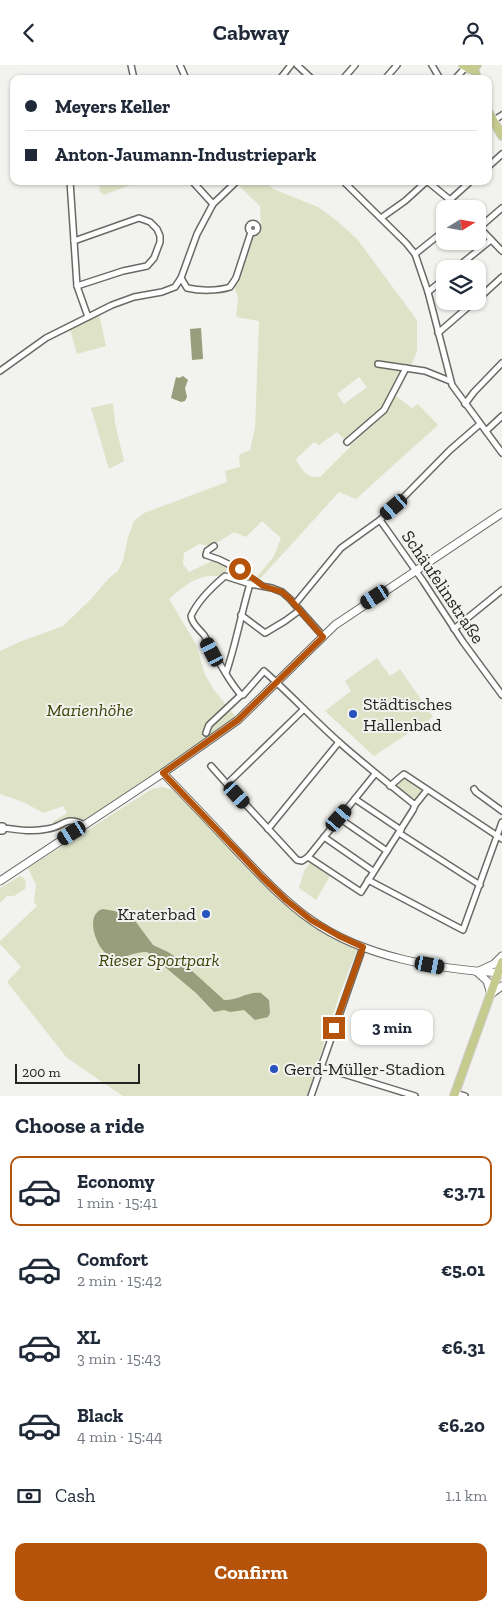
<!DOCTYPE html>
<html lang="en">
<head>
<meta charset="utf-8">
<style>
  body { margin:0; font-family:"Zilla Slab",serif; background:#f2f2f3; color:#1f2937; height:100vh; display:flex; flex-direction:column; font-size:19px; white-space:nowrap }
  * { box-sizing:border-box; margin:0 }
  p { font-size:16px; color:#747a83 }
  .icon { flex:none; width:28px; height:28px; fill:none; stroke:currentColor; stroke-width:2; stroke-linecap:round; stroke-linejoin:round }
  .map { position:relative; height:1031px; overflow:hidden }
  .side { display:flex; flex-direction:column; background:#fff; flex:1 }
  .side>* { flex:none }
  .top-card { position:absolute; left:10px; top:10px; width:482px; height:110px; border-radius:10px; box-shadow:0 1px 4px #0004; display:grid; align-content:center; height:110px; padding:0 15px; background:#fff }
  .needle { width:32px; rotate:79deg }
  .fabs { position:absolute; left:436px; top:135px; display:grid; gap:10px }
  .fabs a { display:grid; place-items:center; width:50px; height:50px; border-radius:10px; background:#fff; box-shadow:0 1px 4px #0004; font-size:25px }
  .scale { position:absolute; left:15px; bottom:12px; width:125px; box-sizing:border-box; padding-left:5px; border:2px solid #242423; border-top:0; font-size:14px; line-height:18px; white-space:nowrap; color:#242423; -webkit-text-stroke:4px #f2f2ee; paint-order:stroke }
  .end { position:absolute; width:22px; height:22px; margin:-11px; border:6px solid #b45309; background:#fff; box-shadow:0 0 0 2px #fff }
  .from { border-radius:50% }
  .bubble { position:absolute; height:35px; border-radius:10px; background:#fff; box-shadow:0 1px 4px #0004; font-size:16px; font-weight:800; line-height:35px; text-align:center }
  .car { position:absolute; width:15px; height:30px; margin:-15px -8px; border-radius:6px; box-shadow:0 0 4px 1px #0007; background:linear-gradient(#222 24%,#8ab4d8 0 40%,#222 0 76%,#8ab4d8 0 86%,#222 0) }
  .top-card b { display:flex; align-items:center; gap:18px; height:48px; font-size:19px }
  .top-card b+b { border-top:1px solid #e0e1e3 }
  .top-card i { width:12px; height:12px; background:#1f2937 }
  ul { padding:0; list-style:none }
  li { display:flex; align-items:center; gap:15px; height:70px; margin:0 10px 8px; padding:0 5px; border:2px solid transparent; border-radius:10px }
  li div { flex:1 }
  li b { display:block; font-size:19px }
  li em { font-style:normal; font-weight:800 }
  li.on { border-color:#b45309 }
  li>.icon { width:45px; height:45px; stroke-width:1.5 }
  h2 { padding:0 15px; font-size:22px; line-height:60px }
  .pay { display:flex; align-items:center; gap:12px; height:55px; padding:0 15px; font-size:19px }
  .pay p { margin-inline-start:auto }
  .primary-button { display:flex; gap:10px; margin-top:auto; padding:10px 15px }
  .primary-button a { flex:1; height:58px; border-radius:10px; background:#b45309; color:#fff; font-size:20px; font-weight:800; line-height:58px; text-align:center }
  header { display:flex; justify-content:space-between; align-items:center; height:65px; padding:0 15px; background:#fff; font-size:22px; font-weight:800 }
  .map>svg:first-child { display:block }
</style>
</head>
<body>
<header><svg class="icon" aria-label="back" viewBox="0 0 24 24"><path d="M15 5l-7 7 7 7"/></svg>Cabway<svg class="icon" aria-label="person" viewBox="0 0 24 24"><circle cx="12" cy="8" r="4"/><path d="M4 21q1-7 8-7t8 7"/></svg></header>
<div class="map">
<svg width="502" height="1031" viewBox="0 0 502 1031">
  <rect width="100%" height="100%" fill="#f2f2ee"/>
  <g fill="#dee3c8" fill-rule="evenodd">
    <polygon points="99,116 141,116 104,130 100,127"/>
    <path d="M242,116H265L273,124L318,142L336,155L357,174L417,255V286L409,307L396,331L412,343L418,339L438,360L356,434L339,427L260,514L257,512L274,491L281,473L262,456L246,472L234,467L212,481L199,479L184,488L183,499L189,507L214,495L228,503L222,512C201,506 184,521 169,534L196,579L205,610L214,625L236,652L165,702L63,769L52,757L67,748L63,741L44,748L23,737L0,729V586L19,577L63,561L90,535L109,513L118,506L123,496L128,472L134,456L144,448L227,417L225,406L240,402L239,390L250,385L255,363L259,256L236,252L238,232L234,222L252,174L261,162L260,141L238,120ZM359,312L367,322L344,339L337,329ZM337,367L351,381L320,412C306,413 302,405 296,394L314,377L319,380Z"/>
    <polygon points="99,249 106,281 77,289 70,264"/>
    <polygon points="113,338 115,358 124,396 109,404 91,343"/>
    <polygon points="377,593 390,611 400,604 433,652 374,691 325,646 351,626 345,616"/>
    <polygon points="405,714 408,714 424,726 415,735 397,722 398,718"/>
    <polygon points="162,722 173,725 311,855 359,880 339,931 307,1031 123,1031 67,993 7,917 21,902 0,879 0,876 37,841 34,837 36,820 28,803 152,724"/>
    <polygon points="310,798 330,811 316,835 299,823 304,806"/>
    <polygon points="20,811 23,812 26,817 25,824 14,831 7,831 0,838 0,823"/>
  </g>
  <g fill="#989d7b">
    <polygon points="201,263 203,294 192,295 190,264"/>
    <polygon points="183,311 188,315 185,323 187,332 185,336 181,337 171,333 176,312 179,313"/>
    <path d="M103,844L120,847L133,853L153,880L168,887L180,895L224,935C237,936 248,926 261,928L269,935L270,948L268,952L255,955L244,945L230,947L224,945L214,947L196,928L147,887C135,886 122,895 112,892C97,888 83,849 103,844Z"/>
  </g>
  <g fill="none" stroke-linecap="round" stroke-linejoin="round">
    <defs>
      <g id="street">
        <polyline points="131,0 134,14"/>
        <polyline points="180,0 186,14"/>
        <polyline points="297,0 312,14"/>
        <polyline points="432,0 440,14"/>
        <polyline points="280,14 291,0"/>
        <polyline points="343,14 355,0"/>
        <polyline points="385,14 397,0"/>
        <polyline points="455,14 465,3"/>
        <polyline points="493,56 502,50"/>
        <polyline points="489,101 502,89"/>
        <polyline points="70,116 77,221 88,252"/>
        <polyline points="192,116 213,139"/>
        <polyline points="343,116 406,178 415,189 428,227 452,320 502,388"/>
        <polyline points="451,134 471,116"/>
        <polyline points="381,153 405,136 427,116 461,144"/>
        <circle cx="253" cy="163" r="4.5"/>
        <polyline points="478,161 502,186"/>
        <polyline points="480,162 502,143"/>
        <polyline points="74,176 139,153 150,157 157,164 160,171 160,177 154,193 147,201 123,206 77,221"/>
        <polyline points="415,189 445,165"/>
        <polyline points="455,204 491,175"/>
        <path d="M181,213L187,223C200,226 218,226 230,222L236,213L251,167"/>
        <polyline points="428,227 445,213"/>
        <polyline points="478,234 502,212"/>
        <polyline points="438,268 475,236"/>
        <polyline points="378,299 425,306 450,316"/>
        <polyline points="0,306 46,273 112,240 134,232 162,227 175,222 181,213 197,169 213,139 237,116"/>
        <polyline points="465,339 474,327 502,298"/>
        <polyline points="486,366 502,351"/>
        <polyline points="347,377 384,345 406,303"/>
        <polyline points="380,455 423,516 463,577 502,630"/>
        <path d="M214,481L207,486L206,490C228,496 243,508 261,520"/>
        <polyline points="295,539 341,483 380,455 394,442 450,385 480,359"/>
        <polyline points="241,550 265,568 285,556 300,545"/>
        <polyline points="454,564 502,525"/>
        <path d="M323,571L290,534L282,527L272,523L250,519L225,511C212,522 198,535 191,551C192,559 199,564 204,570C216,590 225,612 241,630H243L264,606C290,629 314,655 340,678C365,700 390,720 415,740L427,725"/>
        <path d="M226,608C236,579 241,549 250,519"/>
        <polyline points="206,668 209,660 241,630"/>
        <polyline points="211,701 227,719 304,644"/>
        <polyline points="227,719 297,795 302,796 308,792 375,709"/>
        <polyline points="390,721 404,709 502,774"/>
        <polyline points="474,724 476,727 502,746"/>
        <polyline points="355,734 401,765"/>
        <polyline points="339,753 387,786"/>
        <polyline points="0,761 3,761 4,763 3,766 0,766"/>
        <path d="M4,763C19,765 33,767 47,764C64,762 65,750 84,760"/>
        <polyline points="268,764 339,677"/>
        <polyline points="399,768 480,820"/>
        <polyline points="324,772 373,806"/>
        <polyline points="308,792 361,827 413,745 415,740"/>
        <polyline points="368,815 463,865 502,757"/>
        <polyline points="321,1002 415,1031"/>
        <polyline points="455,1028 465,1031"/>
        <polyline points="311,1031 363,882"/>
      </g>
      <g id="secondary">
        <path d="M163,708C188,734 212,759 236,785C260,810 283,835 311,855C365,893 437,904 502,908"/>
        <polyline points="0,816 163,708 238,655 335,560 502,448"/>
        <polyline points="502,891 494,899 477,907 487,916 491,929 502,921"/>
      </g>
      <g id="primary">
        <polyline points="463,0 470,4 477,0"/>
        <polyline points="474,3 477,14"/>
        <polyline points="489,48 502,71"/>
        <polyline points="454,1031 502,897"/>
      </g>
    </defs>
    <use href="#street" stroke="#696966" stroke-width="8"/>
    <use href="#secondary" stroke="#696966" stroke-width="9"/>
    <use href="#primary" stroke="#cfcfcf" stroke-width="10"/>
    <use href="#street" stroke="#fff" stroke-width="5"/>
    <use href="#secondary" stroke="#fff" stroke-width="7"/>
    <use href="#primary" stroke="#c5cb8e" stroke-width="8"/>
  </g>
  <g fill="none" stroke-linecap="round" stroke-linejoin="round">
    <polyline stroke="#b45309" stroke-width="6" points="240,504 263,521 282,527 290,534 323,572 238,655 163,708 262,812 286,835 311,855 339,871 363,882 334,963"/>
  </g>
  <g fill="#2651bf" stroke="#f2f2ee" stroke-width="2">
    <circle cx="353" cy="649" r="5"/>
    <circle cx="206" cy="849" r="5"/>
    <circle cx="274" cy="1004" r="5"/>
  </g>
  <g text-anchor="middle" stroke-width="4" stroke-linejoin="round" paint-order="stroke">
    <g font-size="18" fill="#242423" stroke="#f2f2ee">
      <text transform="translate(443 522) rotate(56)" y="6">Schäufelinstraße</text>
    </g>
    <g font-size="18" fill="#242423" stroke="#f2f2ee" text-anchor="start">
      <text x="363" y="645">Städtisches<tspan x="363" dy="21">Hallenbad</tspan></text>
      <text x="196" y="855" text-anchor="end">Kraterbad</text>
      <text x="284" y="1010">Gerd-Müller-Stadion</text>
    </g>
    <g font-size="18" font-style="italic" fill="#3d4205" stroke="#f2f2ee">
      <text x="90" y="651">Marienhöhe</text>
      <text x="159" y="901">Rieser Sportpark</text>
    </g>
  </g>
</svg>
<div class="fabs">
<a><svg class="needle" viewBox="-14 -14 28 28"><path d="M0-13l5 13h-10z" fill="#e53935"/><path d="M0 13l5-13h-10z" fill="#747a83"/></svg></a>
<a><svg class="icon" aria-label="layers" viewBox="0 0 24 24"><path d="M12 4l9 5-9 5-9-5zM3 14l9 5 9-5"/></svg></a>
</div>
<div class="scale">200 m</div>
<i class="end from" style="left:240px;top:504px"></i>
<i class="end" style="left:334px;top:963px"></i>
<div class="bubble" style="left:351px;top:945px;width:82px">3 min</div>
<i class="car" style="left:394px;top:442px;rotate:229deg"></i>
<i class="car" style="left:375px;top:532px;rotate:237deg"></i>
<i class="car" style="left:212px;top:587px;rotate:332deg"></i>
<i class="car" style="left:237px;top:730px;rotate:138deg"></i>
<i class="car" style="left:339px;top:753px;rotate:41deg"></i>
<i class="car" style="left:72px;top:768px;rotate:238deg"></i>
<i class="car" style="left:430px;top:900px;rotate:101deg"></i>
<div class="top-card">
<b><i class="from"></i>Meyers Keller</b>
<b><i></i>Anton-Jaumann-Industriepark</b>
</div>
</div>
<section class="side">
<h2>Choose a ride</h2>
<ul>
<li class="on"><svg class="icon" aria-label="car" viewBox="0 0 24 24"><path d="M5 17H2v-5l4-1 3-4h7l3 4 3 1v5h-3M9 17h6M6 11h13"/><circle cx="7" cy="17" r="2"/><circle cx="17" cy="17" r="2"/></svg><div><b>Economy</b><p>1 min · 15:41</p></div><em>€3.71</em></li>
<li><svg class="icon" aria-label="car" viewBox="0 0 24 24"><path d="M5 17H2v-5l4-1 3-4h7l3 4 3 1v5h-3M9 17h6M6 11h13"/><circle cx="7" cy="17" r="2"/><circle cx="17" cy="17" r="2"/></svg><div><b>Comfort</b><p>2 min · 15:42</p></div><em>€5.01</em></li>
<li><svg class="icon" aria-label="car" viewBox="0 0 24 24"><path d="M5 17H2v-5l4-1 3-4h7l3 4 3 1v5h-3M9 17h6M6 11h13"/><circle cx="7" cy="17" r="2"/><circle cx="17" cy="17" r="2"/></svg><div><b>XL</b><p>3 min · 15:43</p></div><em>€6.31</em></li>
<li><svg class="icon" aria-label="car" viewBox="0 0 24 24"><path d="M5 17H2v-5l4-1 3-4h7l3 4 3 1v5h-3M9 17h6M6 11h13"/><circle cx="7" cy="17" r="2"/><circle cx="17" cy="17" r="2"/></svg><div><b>Black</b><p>4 min · 15:44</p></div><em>€6.20</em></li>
</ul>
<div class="pay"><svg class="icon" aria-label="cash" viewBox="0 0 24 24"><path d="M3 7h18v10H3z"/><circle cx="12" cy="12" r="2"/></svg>Cash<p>1.1 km</p></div>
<div class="primary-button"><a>Confirm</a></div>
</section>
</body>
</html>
